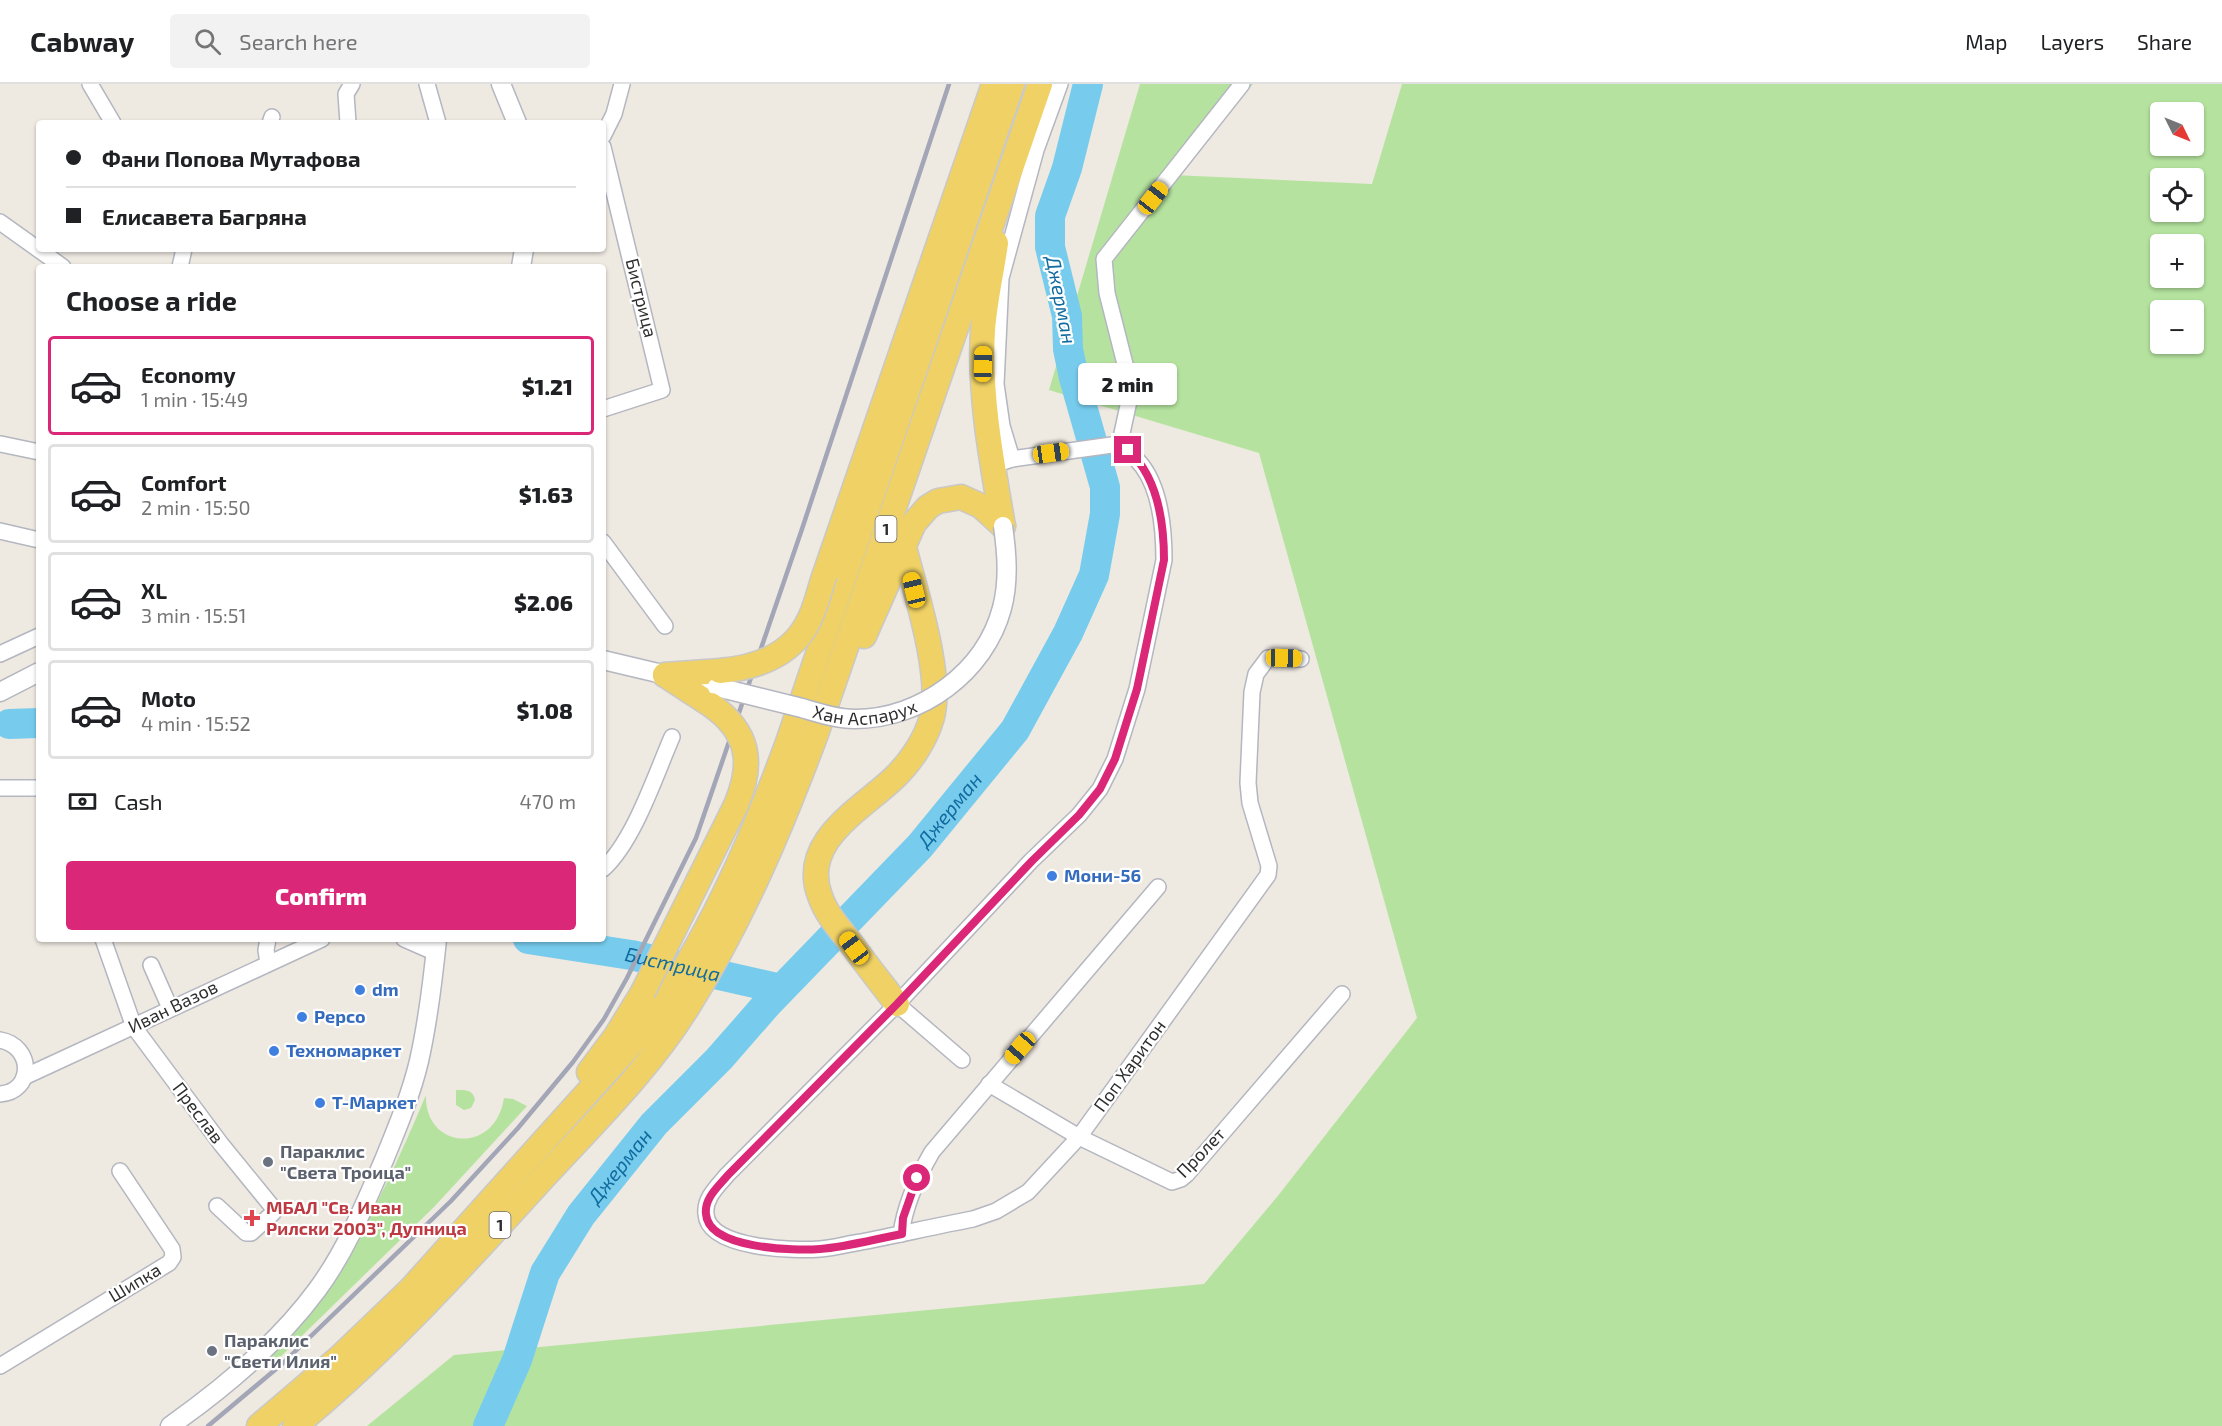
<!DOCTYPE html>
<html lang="en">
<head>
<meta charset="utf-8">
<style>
  body { margin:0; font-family:"Exo 2",sans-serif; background:#f2f2f2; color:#202124; height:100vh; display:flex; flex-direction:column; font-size:22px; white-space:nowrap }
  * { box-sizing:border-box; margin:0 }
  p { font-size:20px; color:#757577 }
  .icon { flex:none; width:33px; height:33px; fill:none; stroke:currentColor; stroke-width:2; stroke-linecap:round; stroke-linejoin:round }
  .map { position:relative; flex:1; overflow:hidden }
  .sheet { position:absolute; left:36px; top:180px; width:570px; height:678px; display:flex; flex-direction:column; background:#fff; border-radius:6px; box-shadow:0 2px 4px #0004 }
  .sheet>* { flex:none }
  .top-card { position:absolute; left:36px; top:36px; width:570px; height:132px; border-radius:6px; box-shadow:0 2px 4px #0004; display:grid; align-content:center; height:132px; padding:0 30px; background:#fff }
  .needle { width:39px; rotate:133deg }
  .buttons { position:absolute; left:2150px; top:18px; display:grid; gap:12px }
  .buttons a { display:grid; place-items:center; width:54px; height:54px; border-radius:6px; background:#fff; box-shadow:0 2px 4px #0004; font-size:30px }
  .end { position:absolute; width:27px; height:27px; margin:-14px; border:8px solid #db2777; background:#fff; box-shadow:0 0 0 3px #fff }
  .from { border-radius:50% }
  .bubble { position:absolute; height:42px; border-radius:6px; background:#fff; box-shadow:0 2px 4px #0004; font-size:20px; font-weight:800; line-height:42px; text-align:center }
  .car { position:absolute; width:18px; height:36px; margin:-18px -9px; border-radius:8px; box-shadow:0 0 4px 2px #0007; background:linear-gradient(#f5c518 24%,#345 0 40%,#f5c518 0 76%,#345 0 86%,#f5c518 0) }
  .top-card b { display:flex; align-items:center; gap:21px; height:57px; font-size:22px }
  .top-card b+b { border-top:2px solid #e0e0e0 }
  .top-card i { width:15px; height:15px; background:#202124 }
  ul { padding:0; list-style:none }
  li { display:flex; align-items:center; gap:18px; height:99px; margin:0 12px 9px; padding:0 18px; border:3px solid #e0e0e0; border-radius:6px }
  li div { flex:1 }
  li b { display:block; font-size:22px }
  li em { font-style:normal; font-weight:800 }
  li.on { border-color:#db2777 }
  li>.icon { width:54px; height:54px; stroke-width:1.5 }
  h2 { padding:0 30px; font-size:27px; line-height:72px }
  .pay { display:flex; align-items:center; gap:15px; height:66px; padding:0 30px; font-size:22px }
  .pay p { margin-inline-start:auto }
  .primary-button { display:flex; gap:12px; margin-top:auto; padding:12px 30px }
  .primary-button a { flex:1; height:69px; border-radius:6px; background:#db2777; color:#fff; font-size:24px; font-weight:800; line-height:69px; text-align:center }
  header { display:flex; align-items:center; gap:36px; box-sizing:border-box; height:84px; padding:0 30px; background:#fff; border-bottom:2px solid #e0e0e0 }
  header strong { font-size:28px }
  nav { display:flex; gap:33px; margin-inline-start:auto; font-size:21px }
  .search { width:420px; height:54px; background:#f2f2f2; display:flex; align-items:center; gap:15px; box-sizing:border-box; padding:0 21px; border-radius:6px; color:#757577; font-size:22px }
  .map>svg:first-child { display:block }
</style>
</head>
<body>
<header>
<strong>Cabway</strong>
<div class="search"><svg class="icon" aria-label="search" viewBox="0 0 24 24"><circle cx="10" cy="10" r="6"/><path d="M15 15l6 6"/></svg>Search here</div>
<nav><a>Map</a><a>Layers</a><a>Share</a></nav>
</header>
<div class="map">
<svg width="2222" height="1342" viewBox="0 0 2222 1342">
  <rect width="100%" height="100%" fill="#eee9e1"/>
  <g fill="#b5e39f" fill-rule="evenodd">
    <path d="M1140,0H1253L1173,91L1372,100L1402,0H2222V1342H367L454,1271L1204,1200L1277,1113L1417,934L1259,369L1049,306ZM2160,28H2193V62H2160ZM2160,94H2193V128H2160ZM2160,160H2193V194H2160ZM2160,226H2193V260H2160Z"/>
    <path d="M456,1006C465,1006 473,1005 475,1016L471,1024L464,1026L456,1021Z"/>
    <path d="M426,1011C424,1065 495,1072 504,1014L513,1015L527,1022L434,1123L271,1282L265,1276C340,1207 387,1103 426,1011Z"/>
  </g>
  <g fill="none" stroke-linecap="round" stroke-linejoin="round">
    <g stroke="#77cced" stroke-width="30">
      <polyline points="9,640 39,639"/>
      <path id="s1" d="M528,855L631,871L781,905"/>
      <path id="s2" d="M488,1342L517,1276L545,1189L581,1131L654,1040L719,975L768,919L920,762L1015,646L1068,549L1094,491L1105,430V403L1074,294L1068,265L1067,232L1050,163V132L1067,84L1088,0"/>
    </g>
    <defs>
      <g id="minor">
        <polyline points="90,0 113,39"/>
        <polyline points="427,0 438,39"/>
        <polyline points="270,39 272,33"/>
        <polyline points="348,39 346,10 352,0"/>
        <polyline points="603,52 614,30 622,0"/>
        <polyline points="603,63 662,306 603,325"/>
        <polyline points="0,138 63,183"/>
        <polyline points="180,183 184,165"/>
        <polyline points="1,360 39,368"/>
        <polyline points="1119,363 1129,317 1125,280 1107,209 1104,175 1242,0"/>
        <polyline points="1012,375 1002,342 996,300 1001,194 1036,66 1060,0"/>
        <path d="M992,382L1012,375L1112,361C1158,374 1164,436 1164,476L1137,605L1115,675L1100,705L1079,731L1031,777L897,920L727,1091C718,1102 704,1114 706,1130C708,1165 795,1167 820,1165C834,1164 847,1160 861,1158C898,1151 935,1142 973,1135L996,1127L1028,1108L1079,1053L1268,791L1269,782L1250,719L1248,699L1252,608L1256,590L1268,574L1301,575"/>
        <polyline points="0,447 39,456"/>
        <polyline points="603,458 665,542"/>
        <polyline points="0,570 39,552"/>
        <polyline points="0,704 39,704"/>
        <path d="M603,785C634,757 655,692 672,653"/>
        <polyline points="103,855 134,943 221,1060 274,1125 273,1129 251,1149 246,1149 217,1122"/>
        <polyline points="404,855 436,869"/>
        <polyline points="268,879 266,866 268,855"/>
        <polyline points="151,881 170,924"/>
        <polyline points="897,920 962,976"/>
        <path d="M0,956C34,962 34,1008 0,1010"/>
        <polyline points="24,993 322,855"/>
        <polyline points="989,1000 1079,1053 1172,1098 1181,1095 1187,1090 1342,910"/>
        <path d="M901,1150C905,1120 917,1094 932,1068L1158,803"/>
        <polyline points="0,1282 169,1179 173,1173 172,1165 120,1087"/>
      </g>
      <g id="tertiary">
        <polyline points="501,0 517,39"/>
        <polyline points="521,183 524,165"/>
        <polyline points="603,576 717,603"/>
        <polyline points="0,608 39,588"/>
        <path d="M170,1342C224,1304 278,1259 317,1206C346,1167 365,1120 384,1076C397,1044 411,1011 419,977C428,937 433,895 437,855"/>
      </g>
      <g id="primary">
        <path d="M996,159C992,188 985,217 983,246C979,311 992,378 1003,442"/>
        <polyline points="825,490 994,0"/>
        <polyline points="864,552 914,439 928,423 938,417 961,413 981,422 1003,442"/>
        <polyline points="665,591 711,621"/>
        <polyline points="665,591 720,587"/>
        <path d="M897,920C881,899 865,879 850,858C839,844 826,830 820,812C799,757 862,725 894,694C911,678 926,655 932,633C943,590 915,507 904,463"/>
        <polyline points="589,988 616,952 643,908"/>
        <path d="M259,1342L340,1273L410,1206L642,948C705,864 752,757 788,658L1012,0"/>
        <path d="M295,1342C386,1267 465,1180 544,1093C593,1040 649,985 687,924C741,839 781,744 816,650L1040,0"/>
      </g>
    </defs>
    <use href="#minor" stroke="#b4b6c0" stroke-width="18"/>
    <use href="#tertiary" stroke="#b4b6c0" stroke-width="21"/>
    <use href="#primary" stroke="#c9c9c9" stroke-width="27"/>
    <use href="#minor" stroke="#fff" stroke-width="15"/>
    <use href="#tertiary" stroke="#fff" stroke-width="18"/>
    <use href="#primary" stroke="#efd165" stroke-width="24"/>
    <polyline stroke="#a3a6b7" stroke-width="4.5" points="208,1342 282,1280 451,1117 518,1044 573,978 604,935 627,894 696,754 802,445 949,0"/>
    <defs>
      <g id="tertiary-bridge">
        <path id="s3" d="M717,603C745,610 774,617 802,624C819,629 837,635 855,635C921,635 985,588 1002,524C1009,497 1007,470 1003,442"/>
      </g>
      <g id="primary-bridge">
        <path d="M720,587C754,584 790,572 807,540C816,525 819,506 825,490"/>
        <path d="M643,908L736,721C754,679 749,648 711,621"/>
      </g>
    </defs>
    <use href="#tertiary-bridge" stroke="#b4b6c0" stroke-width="21" stroke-linecap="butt"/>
    <use href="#primary-bridge" stroke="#c9c9c9" stroke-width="27" stroke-linecap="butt"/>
    <use href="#tertiary-bridge" stroke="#fff" stroke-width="18"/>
    <use href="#primary-bridge" stroke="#efd165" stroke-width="24"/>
  </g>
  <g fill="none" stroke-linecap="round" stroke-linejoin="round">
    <path stroke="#db2777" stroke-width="8" d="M917,1094L903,1134L902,1150C875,1155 847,1163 820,1165C795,1167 708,1165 706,1130C704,1114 719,1102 728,1091L897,920L1032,777L1079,731L1100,705L1115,675L1137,605L1164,476C1164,438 1158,393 1128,366"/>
  </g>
  <g fill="#3f7fe0" stroke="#fff" stroke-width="2">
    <circle cx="1052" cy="792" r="6"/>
    <circle cx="360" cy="906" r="6"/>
    <circle cx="302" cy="933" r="6"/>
    <circle cx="274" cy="967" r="6"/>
    <circle cx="320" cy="1019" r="6"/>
  </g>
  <g fill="#6b7280" stroke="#fff" stroke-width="2">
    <circle cx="268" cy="1078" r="6"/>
    <circle cx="212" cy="1267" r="6"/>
  </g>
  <path fill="#e0444e" stroke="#fff" stroke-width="2" d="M249 1125h6v6h6v6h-6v6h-6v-6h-6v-6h6z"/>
  <g text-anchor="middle" stroke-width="4.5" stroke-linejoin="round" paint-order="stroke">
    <g fill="#fff" stroke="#6d6d6d" stroke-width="1.5">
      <rect x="875.5" y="432" width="21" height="26" rx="4.5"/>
      <rect x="489.5" y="1128" width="21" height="26" rx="4.5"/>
    </g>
    <g font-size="16" font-weight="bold" fill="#2e2e2e">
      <text x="886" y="451">1</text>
      <text x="500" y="1147">1</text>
    </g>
    <g font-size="18" fill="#2e2e2e" stroke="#fff">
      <text transform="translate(641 214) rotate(76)" y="6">Бистрица</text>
      <text dy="6" stroke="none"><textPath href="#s3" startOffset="152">Хан Аспарух</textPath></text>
      <text transform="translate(173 923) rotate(-26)" y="6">Иван Вазов</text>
      <text transform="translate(1130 982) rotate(-54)" y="6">Поп Харитон</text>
      <text transform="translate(198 1029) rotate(53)" y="6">Преслав</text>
      <text transform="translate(1201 1069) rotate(-46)" y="6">Пролет</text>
      <text transform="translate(135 1199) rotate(-31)" y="6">Шипка</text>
    </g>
    <g font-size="18" font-weight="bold" fill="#366cbe" stroke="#fff" text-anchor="start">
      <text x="1064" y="798">Мони-56</text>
      <text x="372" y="912">dm</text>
      <text x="314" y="939">Pepco</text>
      <text x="286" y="973">Техномаркет</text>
      <text x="332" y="1025">Т-Маркет</text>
    </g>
    <g font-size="18" font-weight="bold" fill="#5b616d" stroke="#fff" text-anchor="start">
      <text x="280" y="1074">Параклис<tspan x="280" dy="21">"Света Троица"</tspan></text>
      <text x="224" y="1263">Параклис<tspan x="224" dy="21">"Свети Илия"</tspan></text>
    </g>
    <g font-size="18" font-weight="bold" fill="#be3a42" stroke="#fff" text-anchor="start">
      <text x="266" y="1130">МБАЛ "Св. Иван<tspan x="266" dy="21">Рилски 2003", Дупница</tspan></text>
    </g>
    <g font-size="20" font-style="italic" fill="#106b9f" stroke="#fff">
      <text transform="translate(1061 216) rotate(79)" y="7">Джерман</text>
      <text dy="7" stroke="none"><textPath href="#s2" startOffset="780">Джерман</textPath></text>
      <text dy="7" stroke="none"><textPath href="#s1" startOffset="147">Бистрица</textPath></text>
      <text dy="7" stroke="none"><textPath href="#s2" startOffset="294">Джерман</textPath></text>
    </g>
  </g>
</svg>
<div class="buttons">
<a><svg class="needle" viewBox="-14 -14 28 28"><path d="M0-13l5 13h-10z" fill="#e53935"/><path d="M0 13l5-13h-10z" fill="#757577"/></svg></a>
<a><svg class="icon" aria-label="locate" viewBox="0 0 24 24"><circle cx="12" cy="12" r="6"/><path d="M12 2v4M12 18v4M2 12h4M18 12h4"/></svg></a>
<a>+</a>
<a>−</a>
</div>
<i class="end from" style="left:917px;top:1094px"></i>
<i class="end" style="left:1128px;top:366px"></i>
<div class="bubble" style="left:1078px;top:279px;width:99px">2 min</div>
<i class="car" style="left:1153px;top:114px;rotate:38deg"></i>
<i class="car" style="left:983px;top:280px;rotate:1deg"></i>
<i class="car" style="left:1051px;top:369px;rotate:82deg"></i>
<i class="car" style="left:914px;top:506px;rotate:346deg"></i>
<i class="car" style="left:1284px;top:574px;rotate:91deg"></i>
<i class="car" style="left:854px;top:864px;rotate:323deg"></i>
<i class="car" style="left:1020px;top:964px;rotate:221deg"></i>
<div class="top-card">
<b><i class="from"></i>Фани Попова Мутафова</b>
<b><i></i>Елисавета Багряна</b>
</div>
<section class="sheet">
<h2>Choose a ride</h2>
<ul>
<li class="on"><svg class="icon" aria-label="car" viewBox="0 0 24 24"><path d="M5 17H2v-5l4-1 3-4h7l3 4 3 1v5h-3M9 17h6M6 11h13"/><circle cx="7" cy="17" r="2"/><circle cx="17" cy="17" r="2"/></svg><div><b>Economy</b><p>1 min · 15:49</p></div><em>$1.21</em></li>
<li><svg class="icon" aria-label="car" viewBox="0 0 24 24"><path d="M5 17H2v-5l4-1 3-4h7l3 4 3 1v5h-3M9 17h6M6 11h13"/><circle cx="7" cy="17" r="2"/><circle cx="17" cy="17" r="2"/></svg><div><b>Comfort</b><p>2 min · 15:50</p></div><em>$1.63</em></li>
<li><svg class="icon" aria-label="car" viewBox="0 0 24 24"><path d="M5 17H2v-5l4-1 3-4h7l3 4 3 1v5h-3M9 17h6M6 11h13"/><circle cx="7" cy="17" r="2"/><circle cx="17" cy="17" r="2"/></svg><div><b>XL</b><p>3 min · 15:51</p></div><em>$2.06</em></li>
<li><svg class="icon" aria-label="car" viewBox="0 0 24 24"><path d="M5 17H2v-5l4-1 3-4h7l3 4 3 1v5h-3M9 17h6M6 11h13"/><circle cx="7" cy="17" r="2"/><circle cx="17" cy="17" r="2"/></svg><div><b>Moto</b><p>4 min · 15:52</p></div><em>$1.08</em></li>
</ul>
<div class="pay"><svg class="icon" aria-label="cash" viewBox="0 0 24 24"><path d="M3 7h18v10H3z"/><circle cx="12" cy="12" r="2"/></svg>Cash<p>470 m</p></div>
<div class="primary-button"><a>Confirm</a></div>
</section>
</div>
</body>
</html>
